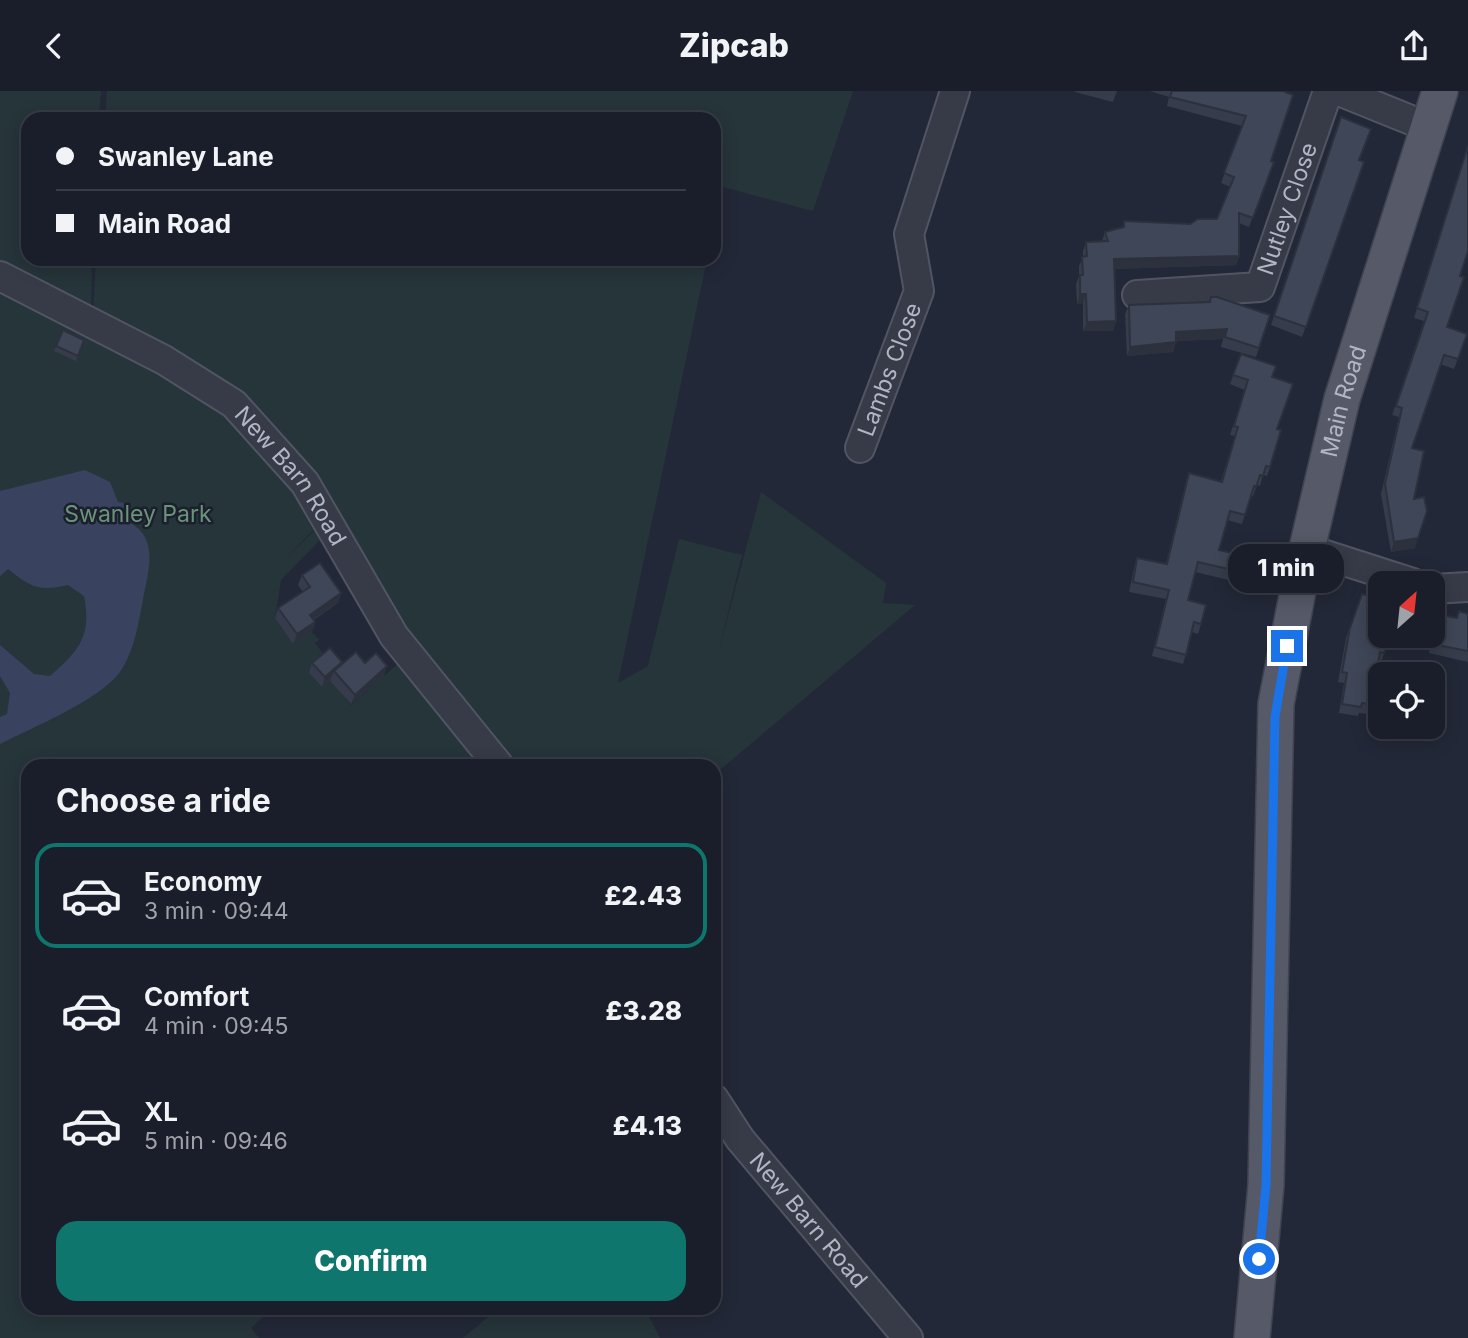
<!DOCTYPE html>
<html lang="en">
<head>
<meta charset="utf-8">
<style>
  body { margin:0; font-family:Inter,sans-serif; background:#272b36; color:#f1f3f6; height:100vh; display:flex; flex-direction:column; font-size:26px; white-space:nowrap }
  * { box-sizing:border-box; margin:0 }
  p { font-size:23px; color:#9fa2a8 }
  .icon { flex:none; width:38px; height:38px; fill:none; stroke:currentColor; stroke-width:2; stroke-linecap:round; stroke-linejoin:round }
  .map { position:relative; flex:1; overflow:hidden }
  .drawer { position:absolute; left:21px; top:668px; width:700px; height:556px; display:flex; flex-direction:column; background:#1a1e2a; border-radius:21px; box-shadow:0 4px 18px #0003,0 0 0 2px #383c47 }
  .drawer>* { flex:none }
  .guide { position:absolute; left:21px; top:21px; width:700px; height:154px; border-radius:21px; box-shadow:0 4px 18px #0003,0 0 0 2px #383c47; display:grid; align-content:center; height:154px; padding:0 35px; background:#1a1e2a }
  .needle { width:46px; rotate:27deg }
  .fabs { position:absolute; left:1368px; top:480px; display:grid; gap:14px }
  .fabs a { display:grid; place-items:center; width:77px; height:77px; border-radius:14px; background:#1a1e2a; box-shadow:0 4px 18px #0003,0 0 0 2px #383c47; font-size:35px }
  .end { position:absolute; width:32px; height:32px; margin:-16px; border:9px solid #1a73e8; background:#fff; box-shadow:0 0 0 4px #fff }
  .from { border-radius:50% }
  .bubble { position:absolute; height:49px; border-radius:21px; background:#1a1e2a; box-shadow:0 4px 18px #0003,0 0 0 2px #383c47; font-size:23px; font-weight:800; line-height:49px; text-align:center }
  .guide b { display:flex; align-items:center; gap:24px; height:66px; font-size:26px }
  .guide b+b { border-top:2px solid #383c47 }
  .guide i { width:18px; height:18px; background:#f1f3f6 }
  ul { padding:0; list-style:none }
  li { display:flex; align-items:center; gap:21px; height:105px; margin:0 14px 10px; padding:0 21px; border:4px solid transparent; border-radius:21px }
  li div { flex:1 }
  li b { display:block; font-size:26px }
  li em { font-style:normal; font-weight:800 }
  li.current { border-color:#0f766e }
  li>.icon { width:63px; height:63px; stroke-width:1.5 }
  h2 { padding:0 35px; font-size:32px; line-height:84px }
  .button { display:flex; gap:14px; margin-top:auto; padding:14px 35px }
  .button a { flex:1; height:80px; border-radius:21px; background:#0f766e; color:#fff; font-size:28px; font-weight:800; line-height:80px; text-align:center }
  header { display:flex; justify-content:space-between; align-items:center; height:91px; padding:0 35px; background:#1a1e2a; font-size:32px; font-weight:800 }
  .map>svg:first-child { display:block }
</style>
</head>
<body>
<header><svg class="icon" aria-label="back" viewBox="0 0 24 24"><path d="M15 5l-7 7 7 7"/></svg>Zipcab<svg class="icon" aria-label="share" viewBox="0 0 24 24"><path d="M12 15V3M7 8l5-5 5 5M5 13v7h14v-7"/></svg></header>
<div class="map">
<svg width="1468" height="1247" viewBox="0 0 1468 1247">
  <rect width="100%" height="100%" fill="#232838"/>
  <g fill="#26353a">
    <polygon points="0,0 101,0 99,28 28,28 28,168 92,168 91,222 0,178"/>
    <polygon points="107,0 853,0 813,120 723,96 714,135 714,28 105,28"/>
    <polygon points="96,168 707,168 618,592 648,575 679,448 742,464 719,559 761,401 886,492 883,512 915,514 714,684 714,676 507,675 425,575 312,389 93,223"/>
    <polygon points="0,195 233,323 322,430 282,471 322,432 322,447 281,489 275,527 293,553 312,541 319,549 315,552 326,566 309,582 322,596 330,589 351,614 400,571 492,675 28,676 28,1218 272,1218 251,1237 259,1247 0,1247"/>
    <polygon points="498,1218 645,1218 660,1247 463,1247"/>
  </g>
  <path fill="#394360" d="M85,379L110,391L118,411L129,413L134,421L130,432C154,445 151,469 146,493C140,521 137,556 120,581C98,610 33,636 0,653V626L7,623L10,602L0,585V554L34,583L50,585C79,560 92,545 84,505L68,494C38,501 31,496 8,478L0,485V400Z"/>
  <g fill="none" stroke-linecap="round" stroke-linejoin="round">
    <defs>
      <g id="minor">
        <polyline points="1339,0 1428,36"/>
        <path id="s1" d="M0,185L164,269L234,313L305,392L394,545L500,676"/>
        <path id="s2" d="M1137,204L1260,196L1328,0"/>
        <path id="s3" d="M860,357L919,200L909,143L955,0"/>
        <polyline points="1307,458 1413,492"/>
        <polyline points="1433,498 1468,496"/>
        <path id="s4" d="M714,1008L740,1048L908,1247"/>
      </g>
      <g id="major">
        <path id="s5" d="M1252,1247L1266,1094L1276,613L1302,479L1342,308L1440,0"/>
      </g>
    </defs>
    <use href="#minor" stroke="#515563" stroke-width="32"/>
    <use href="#major" stroke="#404451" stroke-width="38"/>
    <use href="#minor" stroke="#373b48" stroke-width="28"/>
    <use href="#major" stroke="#555968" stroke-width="35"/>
  </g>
  <g fill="#363c4b">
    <polygon points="1075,0 1117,0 1113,11 1075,1"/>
    <polygon points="1150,0 1283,0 1271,70 1274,71 1249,136 1239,132 1239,165 1236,174 1114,178 1116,230 1113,240 1083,240 1083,212 1077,213 1076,193 1079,185 1079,175 1083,166 1083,160 1086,151 1102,150 1105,141 1122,137 1124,130 1190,133 1217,128 1231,96 1221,92 1242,35 1167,15 1169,6"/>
    <polygon points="1341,26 1359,69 1364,71 1302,246 1271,234"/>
    <polygon points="1468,54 1460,185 1447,236 1467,243 1454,278 1440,273 1412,357 1415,457 1391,461 1381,403 1399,326 1392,324 1424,230 1414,227"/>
    <polygon points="1129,214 1270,224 1256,266 1221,256 1223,248 1176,250 1173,261 1127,265 1125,223"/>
    <polygon points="63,239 84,249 76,270 54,260"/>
    <polygon points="1241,263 1272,286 1277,338 1270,376 1267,385 1263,384 1260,395 1257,394 1253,405 1251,405 1242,433 1227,429 1219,459 1237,480 1233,490 1195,481 1188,509 1201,533 1198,543 1192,541 1183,573 1152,565 1166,508 1129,501 1134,477 1137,467 1166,473 1186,391 1189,382 1221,390 1235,345 1230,344 1245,299 1230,293"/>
    <polygon points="302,484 341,502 338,512 314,529 315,531 312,541 293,553 275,527 278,517 303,501 298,494"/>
    <polygon points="1362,503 1379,524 1384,562 1381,572 1378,571 1371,613 1368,623 1359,622 1358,625 1339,622 1344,592 1338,591 1346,547"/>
    <polygon points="1459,520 1468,523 1468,571 1429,562 1431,552 1421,550 1423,544 1433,544 1433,522 1456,527"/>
    <polygon points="312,572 342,573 365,572 384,585 351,613 330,590 331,588 322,596 309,582"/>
  </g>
  <g fill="#2c313d">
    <polygon points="1239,165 1236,174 1110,178 1114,168"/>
    <polygon points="1080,203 1086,203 1083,212 1077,213"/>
    <polygon points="1116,230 1113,240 1083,240 1087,231"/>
    <polygon points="1227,238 1223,248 1172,250 1176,241"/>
    <polygon points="1176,251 1173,261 1127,265 1130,256"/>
    <polygon points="1418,447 1415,457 1391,461 1394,451"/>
    <polygon points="341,502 338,512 307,533 310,524"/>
    <polygon points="315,531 312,541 293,553 297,543"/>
    <polygon points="342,571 339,581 334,580 331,587 322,596 325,586"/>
    <polygon points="387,575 384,585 351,613 355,604"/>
  </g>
  <g fill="#3f4657" stroke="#2c313d" stroke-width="2">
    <polygon points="1172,0 1283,0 1293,4 1271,70 1274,71 1253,127 1239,122 1239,165 1114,168 1116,230 1087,231 1086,203 1080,203 1080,184 1083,184 1082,166 1087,165 1086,151 1108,150 1105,141 1124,136 1124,130 1190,133 1198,128 1217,128 1234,86 1224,82 1246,25 1170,6"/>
    <polygon points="1341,26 1371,38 1359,69 1364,71 1306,236 1274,225"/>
    <polygon points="1468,55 1468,160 1460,185 1464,186 1447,236 1467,243 1458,268 1444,264 1412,357 1424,360 1414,408 1424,406 1427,420 1418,447 1394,451 1385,393 1402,317 1396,315 1428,221 1417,217"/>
    <polygon points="1211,206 1217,206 1270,224 1259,257 1225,246 1227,238 1176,241 1176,251 1130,256 1129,214 1210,211"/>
    <polygon points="63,239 84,249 78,265 56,255"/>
    <polygon points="1241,263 1276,275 1272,286 1293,293 1277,338 1281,339 1270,376 1266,375 1263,385 1260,384 1256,396 1254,395 1245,424 1230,420 1219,459 1240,464 1237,480 1198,471 1188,509 1206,514 1201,533 1194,531 1186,564 1155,556 1169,499 1133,491 1137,467 1167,473 1189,382 1222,391 1238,336 1234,335 1248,289 1233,284"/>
    <polygon points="320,472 341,502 310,524 315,531 297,543 278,517 310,496 302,484"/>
    <polygon points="1362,503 1381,508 1381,519 1379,524 1381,524 1381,544 1390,544 1384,562 1380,561 1371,613 1362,612 1361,616 1342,613 1347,582 1342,581 1350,537"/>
    <polygon points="1459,520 1468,523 1468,560 1432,553 1434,543 1433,542 1433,522 1457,527"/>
    <polygon points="330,557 342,571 325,586 312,572"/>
    <polygon points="356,561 365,572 376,562 387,575 355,604 334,580"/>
  </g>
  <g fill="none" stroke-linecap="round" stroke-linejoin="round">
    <polyline stroke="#1a73e8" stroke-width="9" points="1259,1168 1266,1094 1275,626 1287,555"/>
  </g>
  <g text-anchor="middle" stroke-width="5" stroke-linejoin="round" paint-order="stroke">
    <g font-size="23" fill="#b1b5c4" stroke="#1c202d">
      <text dy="8" stroke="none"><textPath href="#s2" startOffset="206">Nutley Close</textPath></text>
      <text dy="8" stroke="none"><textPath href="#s3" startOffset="84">Lambs Close</textPath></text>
      <text dy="8" stroke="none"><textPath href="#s5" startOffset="945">Main Road</textPath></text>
      <text dy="8" stroke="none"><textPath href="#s1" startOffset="359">New Barn Road</textPath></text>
      <text dy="8" stroke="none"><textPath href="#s4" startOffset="154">New Barn Road</textPath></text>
    </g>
    <g font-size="23" fill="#6a937b" stroke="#1c202d">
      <text x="138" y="431">Swanley Park</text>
    </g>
  </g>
</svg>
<div class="fabs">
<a><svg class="needle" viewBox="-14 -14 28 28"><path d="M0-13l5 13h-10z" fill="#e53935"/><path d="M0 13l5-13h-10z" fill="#9fa2a8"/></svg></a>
<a><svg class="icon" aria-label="locate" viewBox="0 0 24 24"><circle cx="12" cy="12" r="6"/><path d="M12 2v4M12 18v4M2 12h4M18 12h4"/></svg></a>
</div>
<i class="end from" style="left:1259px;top:1168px"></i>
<i class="end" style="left:1287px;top:555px"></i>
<div class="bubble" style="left:1228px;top:453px;width:116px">1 min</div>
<div class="guide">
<b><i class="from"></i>Swanley Lane</b>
<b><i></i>Main Road</b>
</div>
<section class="drawer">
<h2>Choose a ride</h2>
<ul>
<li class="current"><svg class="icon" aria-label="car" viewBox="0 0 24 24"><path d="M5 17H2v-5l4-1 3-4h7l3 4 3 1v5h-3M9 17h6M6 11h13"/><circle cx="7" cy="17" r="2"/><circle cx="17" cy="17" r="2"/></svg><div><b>Economy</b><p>3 min · 09:44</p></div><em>£2.43</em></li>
<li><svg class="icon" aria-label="car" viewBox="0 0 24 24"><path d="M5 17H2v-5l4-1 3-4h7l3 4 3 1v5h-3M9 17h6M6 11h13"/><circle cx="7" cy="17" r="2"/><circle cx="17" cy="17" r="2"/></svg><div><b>Comfort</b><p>4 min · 09:45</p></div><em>£3.28</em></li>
<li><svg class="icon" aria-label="car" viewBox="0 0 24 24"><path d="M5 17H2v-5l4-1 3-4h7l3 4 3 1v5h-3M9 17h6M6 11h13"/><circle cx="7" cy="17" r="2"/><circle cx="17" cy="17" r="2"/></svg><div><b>XL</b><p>5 min · 09:46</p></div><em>£4.13</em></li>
</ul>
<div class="button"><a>Confirm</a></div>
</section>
</div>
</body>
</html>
